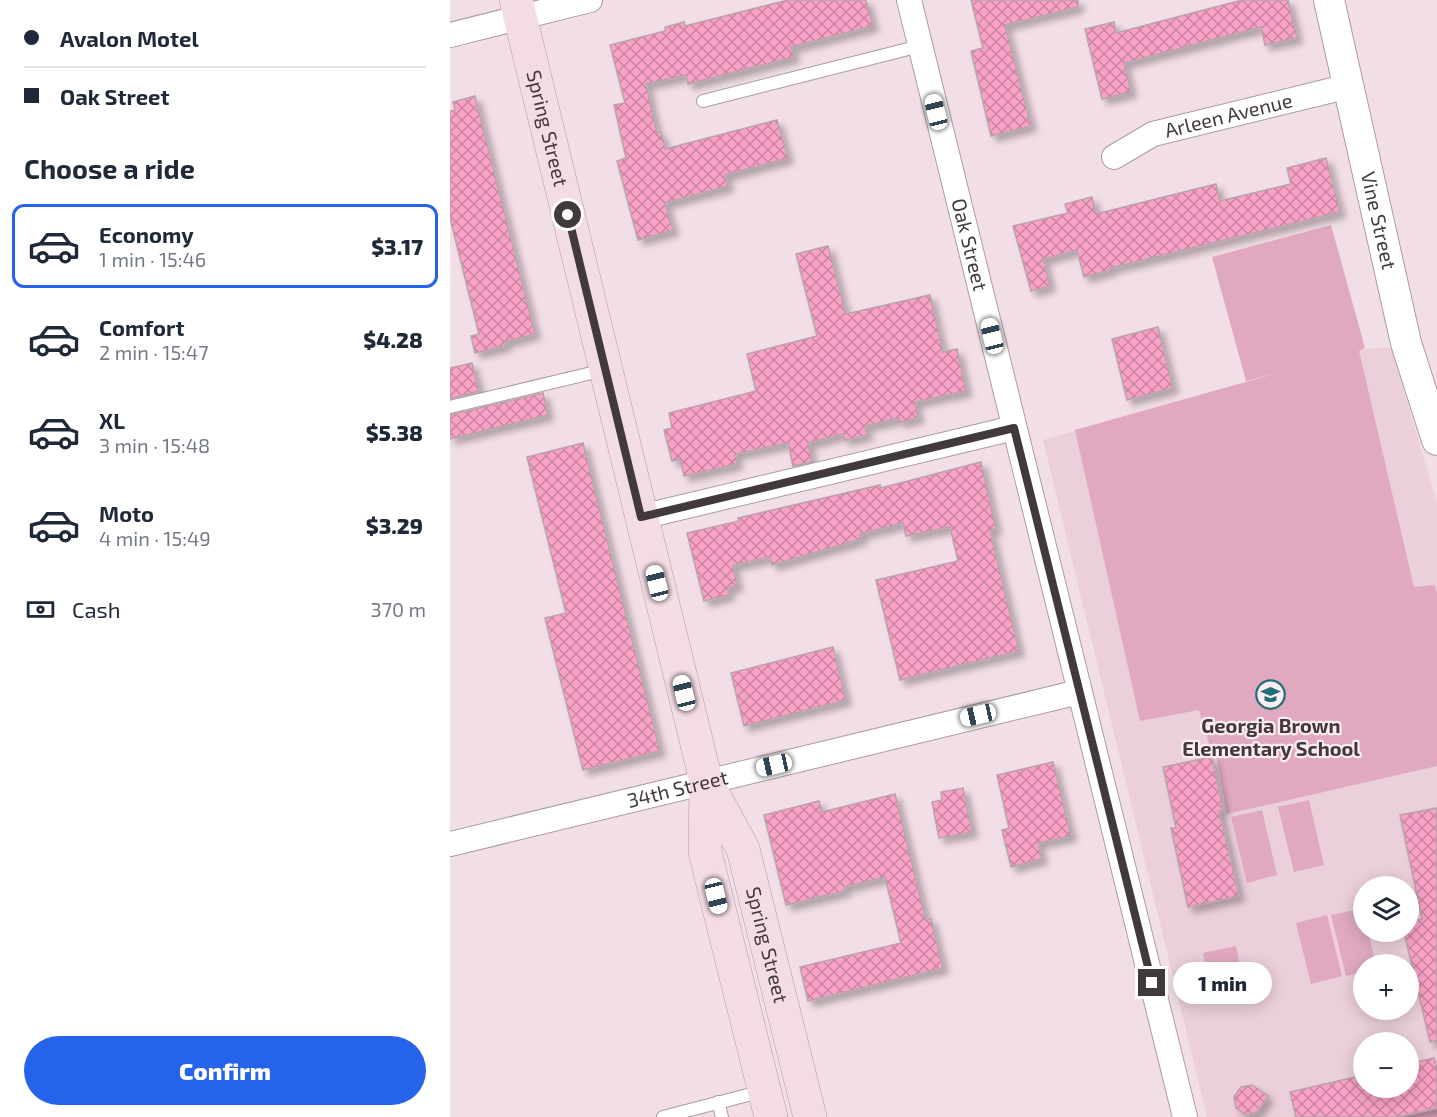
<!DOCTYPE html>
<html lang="en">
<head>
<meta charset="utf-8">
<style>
  body { margin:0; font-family:"Exo 2",sans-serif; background:#f2f2f3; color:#1f2937; height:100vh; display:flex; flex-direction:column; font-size:22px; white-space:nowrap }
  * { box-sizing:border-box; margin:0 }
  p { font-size:20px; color:#747a83 }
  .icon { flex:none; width:33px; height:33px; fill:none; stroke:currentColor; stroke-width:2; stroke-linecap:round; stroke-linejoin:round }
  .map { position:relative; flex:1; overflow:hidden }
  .sheet { display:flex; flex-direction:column; background:#fff; width:450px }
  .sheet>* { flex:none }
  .hud { display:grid; align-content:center; height:132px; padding:0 24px; background:#fff }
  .buttons { position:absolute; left:903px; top:876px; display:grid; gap:12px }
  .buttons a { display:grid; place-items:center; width:66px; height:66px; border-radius:50%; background:#fff; box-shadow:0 3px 15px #0003; font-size:30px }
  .end { position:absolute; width:27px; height:27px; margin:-14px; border:8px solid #41393c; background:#fff; box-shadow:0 0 0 3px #fff }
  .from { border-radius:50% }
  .bubble { position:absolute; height:42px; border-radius:21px; background:#fff; box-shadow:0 3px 15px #0003; font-size:20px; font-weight:800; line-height:42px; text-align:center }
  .car { position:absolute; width:18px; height:36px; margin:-18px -9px; border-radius:8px; box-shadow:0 0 4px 2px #0007; background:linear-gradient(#fff 24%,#345 0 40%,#fff 0 76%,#345 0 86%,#fff 0) }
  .hud b { display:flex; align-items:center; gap:21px; height:57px; font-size:22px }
  .hud b+b { border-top:2px solid #e0e1e3 }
  .hud i { width:15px; height:15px; background:#1f2937 }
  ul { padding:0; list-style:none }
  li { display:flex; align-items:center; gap:18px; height:84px; margin:0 12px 9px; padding:0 12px; border:3px solid transparent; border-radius:12px }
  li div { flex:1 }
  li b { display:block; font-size:22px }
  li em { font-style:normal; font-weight:800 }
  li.active { border-color:#2563eb }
  li>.icon { width:54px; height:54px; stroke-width:1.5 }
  h2 { padding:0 24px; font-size:27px; line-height:72px }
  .pay { display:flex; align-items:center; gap:15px; height:66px; padding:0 24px; font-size:22px }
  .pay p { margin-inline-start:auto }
  .action { display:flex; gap:12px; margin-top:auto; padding:12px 24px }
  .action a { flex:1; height:69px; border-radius:36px; background:#2563eb; color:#fff; font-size:24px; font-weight:800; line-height:69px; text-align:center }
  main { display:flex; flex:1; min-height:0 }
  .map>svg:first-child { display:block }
</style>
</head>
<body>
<main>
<section class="sheet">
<div class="hud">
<b><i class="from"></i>Avalon Motel</b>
<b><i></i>Oak Street</b>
</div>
<h2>Choose a ride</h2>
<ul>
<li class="active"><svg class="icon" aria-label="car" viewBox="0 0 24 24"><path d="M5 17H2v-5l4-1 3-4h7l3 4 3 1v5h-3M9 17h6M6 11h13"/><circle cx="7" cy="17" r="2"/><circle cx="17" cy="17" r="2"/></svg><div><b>Economy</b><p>1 min · 15:46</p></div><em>$3.17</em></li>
<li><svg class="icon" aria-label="car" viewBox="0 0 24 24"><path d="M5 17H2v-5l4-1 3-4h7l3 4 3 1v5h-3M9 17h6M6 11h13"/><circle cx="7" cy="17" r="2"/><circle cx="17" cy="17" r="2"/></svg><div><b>Comfort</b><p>2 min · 15:47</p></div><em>$4.28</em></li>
<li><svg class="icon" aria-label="car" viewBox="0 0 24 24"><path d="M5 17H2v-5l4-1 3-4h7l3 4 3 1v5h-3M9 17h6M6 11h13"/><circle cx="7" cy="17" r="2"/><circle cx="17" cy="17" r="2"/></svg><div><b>XL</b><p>3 min · 15:48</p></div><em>$5.38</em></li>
<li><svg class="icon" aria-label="car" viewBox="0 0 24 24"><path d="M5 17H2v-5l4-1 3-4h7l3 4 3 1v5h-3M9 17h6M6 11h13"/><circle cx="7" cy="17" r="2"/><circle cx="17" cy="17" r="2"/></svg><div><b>Moto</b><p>4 min · 15:49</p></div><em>$3.29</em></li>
</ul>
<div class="pay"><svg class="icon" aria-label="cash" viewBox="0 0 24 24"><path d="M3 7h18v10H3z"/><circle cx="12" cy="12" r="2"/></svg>Cash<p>370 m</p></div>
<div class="action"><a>Confirm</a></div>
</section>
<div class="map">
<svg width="987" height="1117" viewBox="0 0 987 1117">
  <defs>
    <pattern id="building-cross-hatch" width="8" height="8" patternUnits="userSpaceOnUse" patternTransform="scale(1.5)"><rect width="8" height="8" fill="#f9a1c6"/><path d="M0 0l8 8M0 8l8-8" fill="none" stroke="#cb84a2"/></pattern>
    <filter id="shadow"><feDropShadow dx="5.5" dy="5.5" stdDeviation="3" flood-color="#0004"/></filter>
  </defs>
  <rect width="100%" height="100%" fill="#f2dee6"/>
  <path fill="#ebcfda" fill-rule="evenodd" d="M941,347L987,503V1117H757L593,440L909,350ZM914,886H958V932H914ZM914,964H958V1010H914ZM914,1042H958V1088H914Z"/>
  <g fill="#e0a9bf">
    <polygon points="881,225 915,348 909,351 964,587 985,585 987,593 987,766 777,814 767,758 762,754 749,710 690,721 625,430 831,372 796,381 762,257"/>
    <polygon points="859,800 874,865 844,872 828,807"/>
    <polygon points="812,810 827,875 797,883 781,817"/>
    <polygon points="913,908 914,932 918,932 926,964 914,964 913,972 896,976 881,915"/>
    <polygon points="877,915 892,976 861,984 846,923"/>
    <polygon points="786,946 794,987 761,993 753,953"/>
    <polygon points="987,1109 987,1117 952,1117"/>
  </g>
  <g fill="url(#building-cross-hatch)" stroke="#b7a3ab" stroke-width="1.5" filter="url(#shadow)">
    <polygon points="338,0 416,0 423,26 341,47 344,57 238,84 236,75 196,84 207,133 211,132 215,149 327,120 338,158 275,175 278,186 215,203 223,230 188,240 167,161 176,158 164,105 175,103 160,45 215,31 215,27 234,22 235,26"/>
    <polygon points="521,0 628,0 628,7 555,25 581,126 541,136 521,51 533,48"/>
    <polygon points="792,0 838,0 847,38 815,45 811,27 674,63 681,92 652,99 635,29 664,22 666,33"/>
    <polygon points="25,96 85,334 54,342 55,346 25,353 21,336 29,334 0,218 0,111 5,110 3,102"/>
    <polygon points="876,158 890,212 660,268 660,270 634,277 627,250 593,259 600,286 581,291 563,226 618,213 615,204 642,197 646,214 766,184 770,201 841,184 837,168"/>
    <polygon points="378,246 396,314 480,295 493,352 507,349 516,391 465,402 468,418 450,422 449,418 415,426 417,435 395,440 393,434 358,443 362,462 343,466 338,443 285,454 287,464 234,476 230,459 222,461 214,430 222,428 219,413 306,391 297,354 367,336 346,254"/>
    <polygon points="708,327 723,388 677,400 662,339"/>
    <polygon points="22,363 29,391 0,399 0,368"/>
    <polygon points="93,393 98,415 0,439 0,415"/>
    <polygon points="133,443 210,751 133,770 95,618 116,613 77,457"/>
    <polygon points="531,462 546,529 540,530 569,651 450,680 426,580 508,561 500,527 456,536 453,523 410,534 411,539 322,565 320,557 283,565 287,586 277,588 279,595 254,601 237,533 289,521 288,518 430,485 431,488"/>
    <polygon points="383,647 396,700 294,726 281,673"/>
    <polygon points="762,757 773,810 769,811 789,896 738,907 721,828 726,828 713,767"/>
    <polygon points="603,762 621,836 588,843 592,859 561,867 552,830 559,828 547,775"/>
    <polygon points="513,788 522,832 489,838 482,802 492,800 491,792"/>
    <polygon points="445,794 476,920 481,919 493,968 358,1001 350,967 451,943 435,877 394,887 395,891 336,905 314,815 369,801 372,812"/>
    <polygon points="987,808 987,1041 980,1042 954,932 958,932 958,922 972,919 950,815"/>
    <polygon points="984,1058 987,1069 987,1108 947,1117 846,1117 840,1092 914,1075 914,1088 958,1088 958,1064"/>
    <polygon points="802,1085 818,1096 807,1112 796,1115 786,1108 784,1097 791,1087"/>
  </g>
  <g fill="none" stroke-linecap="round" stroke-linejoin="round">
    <defs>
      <g id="service">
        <polyline points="253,101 470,46"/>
        <polyline points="0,407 154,370"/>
        <polyline points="268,1102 272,1117"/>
        <polyline points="213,1117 313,1091"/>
      </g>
      <g id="minor">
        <path id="s1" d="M459,0L735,1117"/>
        <polyline points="0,35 140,0"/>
        <path id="s2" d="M664,157L703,134L899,86"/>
        <polyline points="191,517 564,428"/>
        <path id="s3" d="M0,844L629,692"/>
      </g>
      <g id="tertiary">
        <path id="s4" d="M879,0L956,343L987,440"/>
      </g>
      <g id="secondary">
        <path id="s5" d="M66,0L256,781L255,852L321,1117"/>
        <path id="s6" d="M257,783L293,849L360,1117"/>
      </g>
    </defs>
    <use href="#service" stroke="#ae9ba2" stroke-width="14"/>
    <use href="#minor" stroke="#ae9ba2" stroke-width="26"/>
    <use href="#tertiary" stroke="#ae9ba2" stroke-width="32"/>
    <use href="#secondary" stroke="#ae9ba2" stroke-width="34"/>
    <use href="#service" stroke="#fff" stroke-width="12"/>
    <use href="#minor" stroke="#fff" stroke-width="24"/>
    <use href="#tertiary" stroke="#fff" stroke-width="30"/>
    <use href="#secondary" stroke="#f4dce6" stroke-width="33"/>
  </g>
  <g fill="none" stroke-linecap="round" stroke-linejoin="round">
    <polyline stroke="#41393c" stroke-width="8" points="118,215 191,517 564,428 702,983"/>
  </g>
  <defs>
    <symbol id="school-ring" viewBox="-11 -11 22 22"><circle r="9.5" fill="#fdecf3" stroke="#246e75" stroke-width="1.5"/><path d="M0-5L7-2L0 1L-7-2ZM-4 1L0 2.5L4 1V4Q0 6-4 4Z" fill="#246e75"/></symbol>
  </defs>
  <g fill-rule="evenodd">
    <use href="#school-ring" x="804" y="678" width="33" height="33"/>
  </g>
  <g text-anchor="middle" stroke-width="4.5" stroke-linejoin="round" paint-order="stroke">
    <g font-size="20" fill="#41393c" stroke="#fdecf3">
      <text dy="7" stroke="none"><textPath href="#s2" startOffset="123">Arleen Avenue</textPath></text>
      <text dy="7" stroke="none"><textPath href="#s5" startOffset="132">Spring Street</textPath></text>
      <text dy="7" stroke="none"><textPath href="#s4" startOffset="226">Vine Street</textPath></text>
      <text dy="7" stroke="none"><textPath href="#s1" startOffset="252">Oak Street</textPath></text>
      <text dy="7" stroke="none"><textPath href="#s3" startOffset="234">34th Street</textPath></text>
      <text dy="7" stroke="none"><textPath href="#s6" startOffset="174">Spring Street</textPath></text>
    </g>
    <g font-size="20" font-weight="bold" fill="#41393c" stroke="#fdecf3">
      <text x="821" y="733">Georgia Brown<tspan x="821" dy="23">Elementary School</tspan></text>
    </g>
  </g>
</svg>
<div class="buttons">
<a><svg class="icon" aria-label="layers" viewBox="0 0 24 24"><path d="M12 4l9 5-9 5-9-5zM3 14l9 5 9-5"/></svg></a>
<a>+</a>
<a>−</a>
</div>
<i class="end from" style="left:118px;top:215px"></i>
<i class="end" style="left:702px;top:983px"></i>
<div class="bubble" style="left:723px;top:962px;width:99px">1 min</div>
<i class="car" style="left:486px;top:112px;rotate:346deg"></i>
<i class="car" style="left:542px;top:336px;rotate:346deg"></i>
<i class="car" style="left:207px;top:583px;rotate:346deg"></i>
<i class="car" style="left:234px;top:693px;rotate:346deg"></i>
<i class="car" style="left:528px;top:715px;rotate:257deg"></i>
<i class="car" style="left:324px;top:765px;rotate:257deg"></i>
<i class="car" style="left:266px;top:896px;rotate:166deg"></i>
</div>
</main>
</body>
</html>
